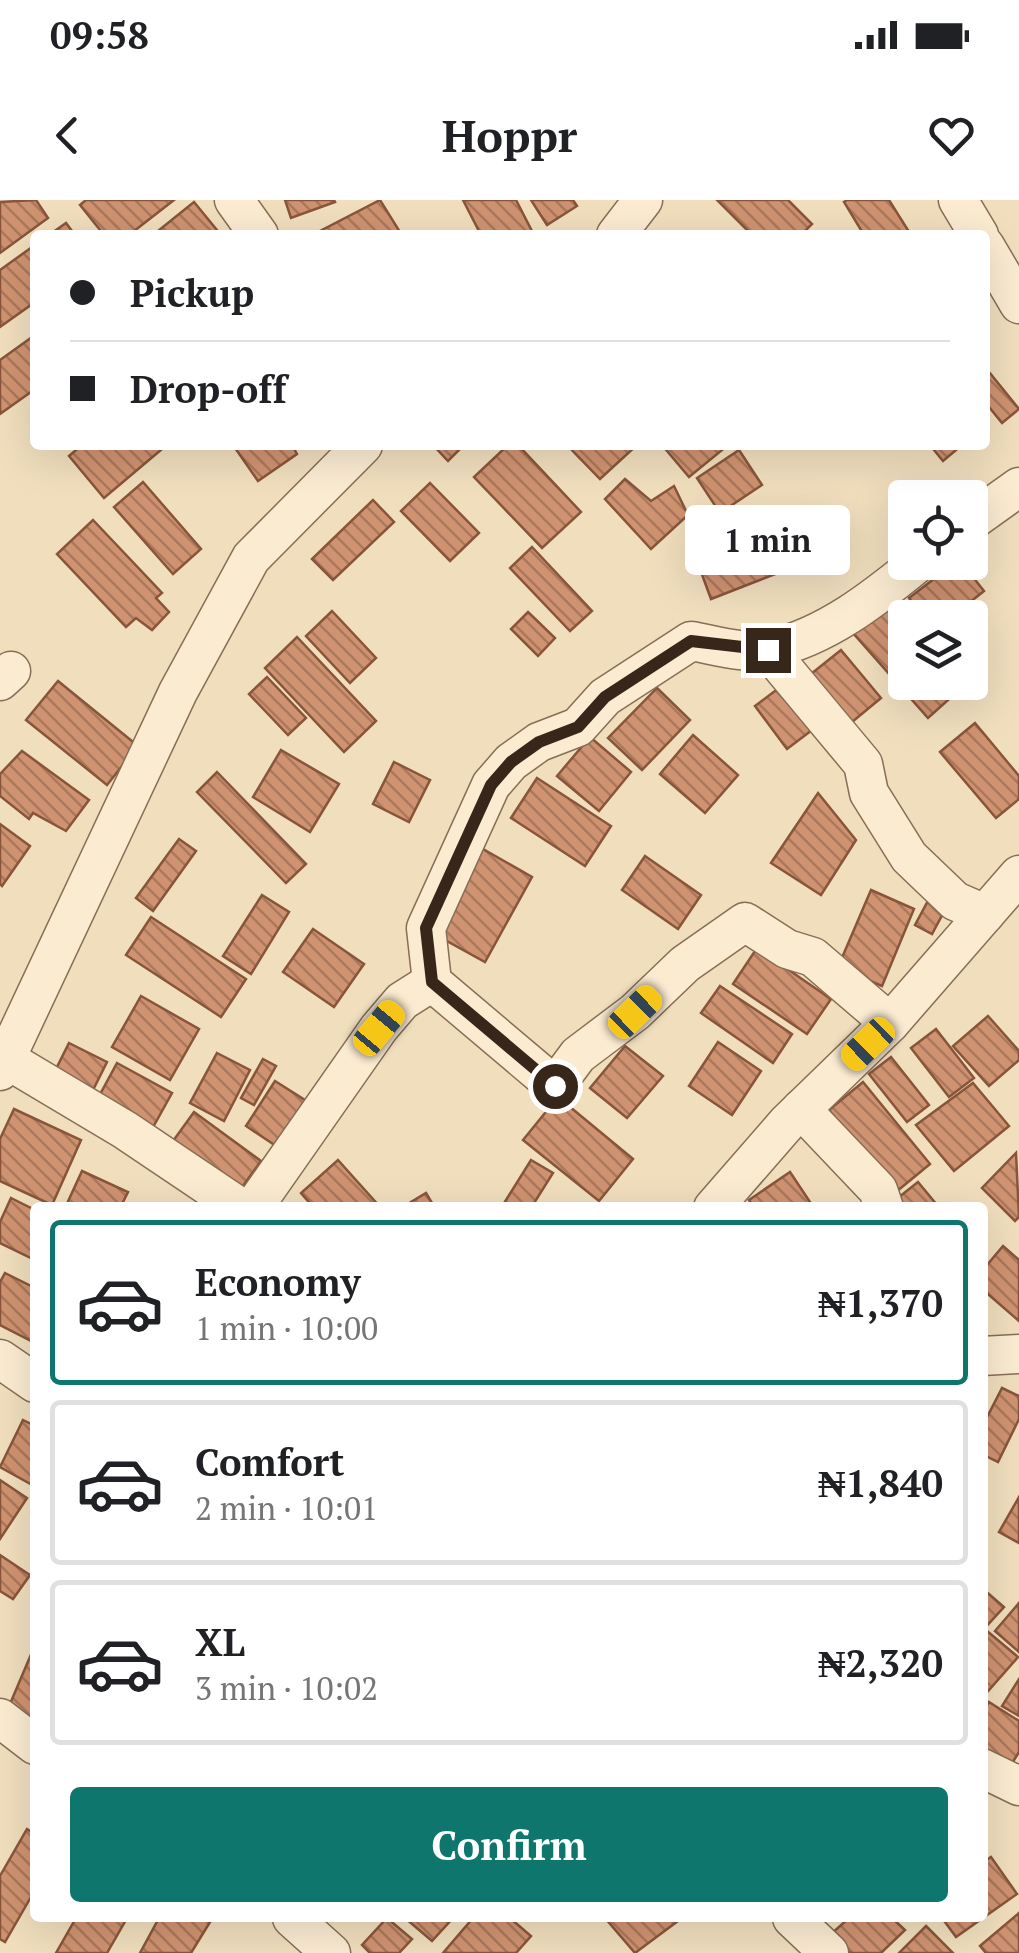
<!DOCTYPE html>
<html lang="en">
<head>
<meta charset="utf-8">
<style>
  body { margin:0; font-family:"PT Serif",serif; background:#f2f2f2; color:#202124; height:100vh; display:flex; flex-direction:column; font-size:38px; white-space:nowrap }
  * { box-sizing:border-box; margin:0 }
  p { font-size:32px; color:#757577 }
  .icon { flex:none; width:55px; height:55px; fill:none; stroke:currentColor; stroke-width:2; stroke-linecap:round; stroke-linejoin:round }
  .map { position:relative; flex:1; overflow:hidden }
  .side { position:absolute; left:30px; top:1002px; width:958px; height:720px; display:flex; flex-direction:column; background:#fff; border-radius:10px; box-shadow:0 10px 40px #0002 }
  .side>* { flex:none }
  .top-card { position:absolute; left:30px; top:30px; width:960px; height:220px; border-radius:10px; box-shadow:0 10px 40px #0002; display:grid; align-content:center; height:220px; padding:0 40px; background:#fff }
  .tools { position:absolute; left:888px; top:280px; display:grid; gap:20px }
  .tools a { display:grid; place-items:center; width:100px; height:100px; border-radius:10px; background:#fff; box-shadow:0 10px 40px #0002; font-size:50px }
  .end { position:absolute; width:45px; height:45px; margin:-22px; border:12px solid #37271b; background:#fff; box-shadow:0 0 0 5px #fff }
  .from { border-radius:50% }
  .bubble { position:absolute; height:70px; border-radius:10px; background:#fff; box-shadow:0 10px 40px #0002; font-size:32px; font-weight:600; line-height:70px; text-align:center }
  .car { position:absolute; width:30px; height:60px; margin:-30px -15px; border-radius:12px; box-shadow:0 0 8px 2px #0007; background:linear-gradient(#f5c518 24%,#345 0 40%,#f5c518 0 76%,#345 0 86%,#f5c518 0) }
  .top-card b { display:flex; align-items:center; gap:35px; height:95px; font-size:38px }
  .top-card b+b { border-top:2px solid #e0e0e0 }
  .top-card i { width:25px; height:25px; background:#202124 }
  ul { padding:18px 0 0; list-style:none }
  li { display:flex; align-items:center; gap:30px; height:165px; margin:0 20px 15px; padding:0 20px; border:5px solid #e0e0e0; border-radius:10px }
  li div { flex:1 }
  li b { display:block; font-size:38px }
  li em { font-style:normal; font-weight:600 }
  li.on { border-color:#0f766e }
  li>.icon { width:90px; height:90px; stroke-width:1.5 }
  .primary-button { display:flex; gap:20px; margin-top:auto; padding:20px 40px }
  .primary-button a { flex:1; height:115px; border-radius:10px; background:#0f766e; color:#fff; font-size:40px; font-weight:600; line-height:115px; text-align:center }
  .status { display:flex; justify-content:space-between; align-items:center; height:70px; padding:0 50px; background:#fff; direction:ltr }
  .status svg { height:28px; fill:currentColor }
  header { display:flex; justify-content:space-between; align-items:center; height:130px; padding:0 40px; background:#fff; font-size:45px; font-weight:600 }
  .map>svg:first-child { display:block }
</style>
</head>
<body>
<div class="status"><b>09:58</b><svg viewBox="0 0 49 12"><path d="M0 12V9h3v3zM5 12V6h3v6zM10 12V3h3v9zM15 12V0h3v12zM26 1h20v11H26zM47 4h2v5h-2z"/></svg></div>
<header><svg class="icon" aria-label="back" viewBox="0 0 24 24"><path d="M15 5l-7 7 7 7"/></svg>Hoppr<svg class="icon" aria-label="heart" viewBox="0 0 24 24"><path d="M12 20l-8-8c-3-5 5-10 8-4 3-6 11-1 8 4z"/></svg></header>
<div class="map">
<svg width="1019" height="1753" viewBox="0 0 1019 1753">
  <defs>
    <pattern id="building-back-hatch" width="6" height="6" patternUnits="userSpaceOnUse" patternTransform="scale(2.5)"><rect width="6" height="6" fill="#d09371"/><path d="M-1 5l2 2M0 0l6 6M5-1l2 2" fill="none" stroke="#aa785c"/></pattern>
  </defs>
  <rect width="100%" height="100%" fill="#f0debd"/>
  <g fill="url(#building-back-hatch)" stroke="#89553a" stroke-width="2.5">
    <polygon points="36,0 48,18 0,53 0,2"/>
    <polygon points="86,0 174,0 129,35 104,35 80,5"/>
    <polygon points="285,0 334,0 335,2 291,18"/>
    <polygon points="380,0 400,32 322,35 320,31"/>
    <polygon points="463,0 516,0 534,35 481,35"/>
    <polygon points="531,0 573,0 577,6 547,25"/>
    <polygon points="717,0 788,0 812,24 801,35 752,35"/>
    <polygon points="847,0 889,0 911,35 864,35 844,2"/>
    <polygon points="194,2 221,35 153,35"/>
    <polygon points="66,23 75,35 49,35"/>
    <polygon points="35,45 35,102 0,127 0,70"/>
    <polygon points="35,135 35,189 0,214 0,160"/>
    <polygon points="985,167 1019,209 1002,223 985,202"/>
    <polygon points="82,245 159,245 162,249 104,298 69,256"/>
    <polygon points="233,245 292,245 297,254 258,281"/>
    <polygon points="433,245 464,245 448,261"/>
    <polygon points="508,245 518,245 581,312 542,348 474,277"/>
    <polygon points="567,245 637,245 600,279"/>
    <polygon points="662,245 726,245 727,246 689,277"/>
    <polygon points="930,245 962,245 943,261"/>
    <polygon points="739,250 762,285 720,313 697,278"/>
    <polygon points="625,279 651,301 674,286 688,315 651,349 605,299"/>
    <polygon points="143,282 201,349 173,374 114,307"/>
    <polygon points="430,283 479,333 450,361 401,311"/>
    <polygon points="373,300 394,322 333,380 312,359"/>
    <polygon points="93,320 162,393 156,398 169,412 152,430 136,418 126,427 57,354"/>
    <polygon points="781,328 796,366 711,399 697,361"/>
    <polygon points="532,347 592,411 570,431 510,368"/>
    <polygon points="956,362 961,362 984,391 950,418 924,418 909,398"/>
    <polygon points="891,399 908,418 905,482 967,483 928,518 853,433"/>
    <polygon points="332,411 376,458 350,483 306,436"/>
    <polygon points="528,412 555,438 538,456 511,429"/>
    <polygon points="297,437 376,521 344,552 265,468"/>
    <polygon points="841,450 881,498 846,527 806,478"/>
    <polygon points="267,477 306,518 288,535 249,494"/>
    <polygon points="58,481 138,546 107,585 26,520"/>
    <polygon points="787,482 820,524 787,549 755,506"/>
    <polygon points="657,488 690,520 642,570 608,538"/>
    <polygon points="975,523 1019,576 1019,599 996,618 940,552"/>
    <polygon points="693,535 738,575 705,613 660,574"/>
    <polygon points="590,537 631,572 599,611 557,576"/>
    <polygon points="281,550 339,584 310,632 253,597"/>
    <polygon points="22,551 89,600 66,631 33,613 29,619 0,596 0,574"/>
    <polygon points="394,562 430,580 409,622 373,604"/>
    <polygon points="217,572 306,664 286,683 197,592"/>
    <polygon points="537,578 611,626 585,666 511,618"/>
    <polygon points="818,593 856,640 821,695 771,663"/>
    <polygon points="0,624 30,646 2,686 0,684"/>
    <polygon points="179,639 196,651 153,711 136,698"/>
    <polygon points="483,649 532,677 485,762 436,735"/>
    <polygon points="645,656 701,695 678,729 622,690"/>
    <polygon points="871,690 914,709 882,786 838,767"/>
    <polygon points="262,695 289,712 251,774 223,756"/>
    <polygon points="929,699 946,708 932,734 915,725"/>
    <polygon points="151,717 246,779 221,817 126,755"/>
    <polygon points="313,729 364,764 334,807 283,772"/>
    <polygon points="757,748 831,799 807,834 733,784"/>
    <polygon points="720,786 792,834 773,863 701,813"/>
    <polygon points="141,796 199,829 170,880 112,847"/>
    <polygon points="988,816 1019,851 1019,860 989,886 953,846"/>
    <polygon points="936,829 974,878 949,897 911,848"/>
    <polygon points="718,842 761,871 732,915 689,886"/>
    <polygon points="69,843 107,862 88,900 50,881"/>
    <polygon points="625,846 663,876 627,918 590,888"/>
    <polygon points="217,853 250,870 224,921 190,903"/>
    <polygon points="891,857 929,905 907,922 869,874"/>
    <polygon points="263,859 276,866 254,905 241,898"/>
    <polygon points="117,863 172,893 152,929 97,900"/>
    <polygon points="275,881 308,902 279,948 246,926"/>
    <polygon points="863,882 930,964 896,992 829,910"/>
    <polygon points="973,883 1009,926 954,971 916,925"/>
    <polygon points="558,897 633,959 599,1001 523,940"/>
    <polygon points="14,909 81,940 52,1005 0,981 0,939"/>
    <polygon points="194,912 261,961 235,997 168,948"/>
    <polygon points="1016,953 1019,1017 1015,1021 982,988"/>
    <polygon points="338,960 381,1008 314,1008 301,993"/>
    <polygon points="531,960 553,973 531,1008 501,1008"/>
    <polygon points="82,971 128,992 120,1008 65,1008"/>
    <polygon points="790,972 814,1008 754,1008 749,1000"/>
    <polygon points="918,982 937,1005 891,1008 889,1005"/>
    <polygon points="426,993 435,1008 401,1008"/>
    <polygon points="11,998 35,1010 35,1060 0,1043 0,1022"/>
    <polygon points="1003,1046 1019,1060 1019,1121 982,1089 982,1071"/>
    <polygon points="5,1073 35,1088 35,1143 0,1125 0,1082"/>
    <polygon points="1002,1188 1019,1196 1019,1219 998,1262 982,1254 982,1227"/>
    <polygon points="23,1220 35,1226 34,1286 0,1267"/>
    <polygon points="0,1280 27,1298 0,1339"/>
    <polygon points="1019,1297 1019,1343 999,1332"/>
    <polygon points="0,1355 30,1375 13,1399 0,1391"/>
    <polygon points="982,1388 1004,1407 982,1431"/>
    <polygon points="1019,1403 1019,1452 995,1431"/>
    <polygon points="987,1431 1018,1457 982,1498 982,1436"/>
    <polygon points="35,1445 35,1523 7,1511"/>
    <polygon points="1019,1479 1019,1516 1002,1506"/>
    <polygon points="989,1502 1019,1521 1019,1552 1011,1565 982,1546 982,1512"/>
    <polygon points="27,1629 35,1634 35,1690 5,1742 0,1739 0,1676"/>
    <polygon points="991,1657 1017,1694 956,1737 942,1718 982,1718 982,1663"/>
    <polygon points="1019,1713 1019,1753 986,1753 980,1746"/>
    <polygon points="76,1718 127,1718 107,1753 56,1753"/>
    <polygon points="159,1718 204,1718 210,1722 191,1753 140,1753"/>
    <polygon points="387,1718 412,1739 399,1753 370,1753 362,1745"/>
    <polygon points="405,1718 453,1718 432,1741"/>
    <polygon points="473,1718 510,1718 531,1736 516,1753 443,1753"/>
    <polygon points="605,1718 682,1718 635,1753"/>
    <polygon points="849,1718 892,1718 905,1730 881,1753 850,1753 831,1734"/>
    <polygon points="926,1726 953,1753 899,1753"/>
  </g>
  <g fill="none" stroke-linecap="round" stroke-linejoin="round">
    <defs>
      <g id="minor">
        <polyline points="234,0 259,35"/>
        <polyline points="958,0 979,35"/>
        <polyline points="616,35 643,0"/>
        <polyline points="985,46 1019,104"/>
        <polyline points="970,322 1019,287"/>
        <polyline points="768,450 863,564 869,593 909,657 955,701 985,714"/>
        <polyline points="0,481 11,471"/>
        <path d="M890,823L813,757L787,749L745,722L685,764L635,812L578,855L555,886L432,782L426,728L491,585L511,562L539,542L578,527L605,497L691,441C715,445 746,455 770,449C826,437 875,398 919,362"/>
        <polyline points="6,859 125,930 241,1008"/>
        <polyline points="0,871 178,492 251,358 363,245"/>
        <polyline points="801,909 878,990 884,1008"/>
        <polyline points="253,1008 379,828 402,801 432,782"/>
        <polyline points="713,1008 787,923 890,823 1019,675"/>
        <polyline points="982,1156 1019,1154"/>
        <polyline points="0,1159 35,1183"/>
        <polyline points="0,1518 35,1545"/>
        <polyline points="982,1568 1019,1586"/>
        <polyline points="292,1718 331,1753"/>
        <polyline points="792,1718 829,1753"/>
      </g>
    </defs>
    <use href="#minor" stroke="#886e56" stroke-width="41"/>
    <use href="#minor" stroke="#faebd1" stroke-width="38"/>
  </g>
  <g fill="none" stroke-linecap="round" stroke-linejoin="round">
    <polyline stroke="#37271b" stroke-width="12" points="555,886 432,782 426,728 491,585 511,562 539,542 578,527 605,497 691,441 768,450"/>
  </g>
</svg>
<div class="tools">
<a><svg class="icon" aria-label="locate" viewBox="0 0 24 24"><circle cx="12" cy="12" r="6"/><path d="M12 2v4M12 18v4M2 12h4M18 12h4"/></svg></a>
<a><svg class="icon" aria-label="layers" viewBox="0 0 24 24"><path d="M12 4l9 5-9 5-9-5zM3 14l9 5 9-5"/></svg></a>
</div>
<i class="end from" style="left:555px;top:886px"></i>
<i class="end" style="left:768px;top:450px"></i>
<div class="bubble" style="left:685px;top:305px;width:165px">1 min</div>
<i class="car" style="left:635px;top:812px;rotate:46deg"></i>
<i class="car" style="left:379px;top:828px;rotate:40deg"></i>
<i class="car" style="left:868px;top:844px;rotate:226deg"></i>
<div class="top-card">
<b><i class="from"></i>Pickup</b>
<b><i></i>Drop-off</b>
</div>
<section class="side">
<ul>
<li class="on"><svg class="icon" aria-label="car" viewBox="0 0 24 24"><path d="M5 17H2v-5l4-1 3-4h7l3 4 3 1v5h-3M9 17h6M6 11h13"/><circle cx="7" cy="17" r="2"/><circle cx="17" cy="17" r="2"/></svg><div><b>Economy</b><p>1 min · 10:00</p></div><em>₦1,370</em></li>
<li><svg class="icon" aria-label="car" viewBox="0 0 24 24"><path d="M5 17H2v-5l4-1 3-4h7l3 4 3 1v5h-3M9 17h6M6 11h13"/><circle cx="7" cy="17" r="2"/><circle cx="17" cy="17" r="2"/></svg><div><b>Comfort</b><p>2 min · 10:01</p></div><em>₦1,840</em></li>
<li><svg class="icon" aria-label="car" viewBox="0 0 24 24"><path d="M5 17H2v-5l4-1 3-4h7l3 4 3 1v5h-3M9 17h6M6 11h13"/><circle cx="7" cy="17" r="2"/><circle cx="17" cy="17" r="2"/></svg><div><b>XL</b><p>3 min · 10:02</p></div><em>₦2,320</em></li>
</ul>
<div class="primary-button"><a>Confirm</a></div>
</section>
</div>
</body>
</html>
